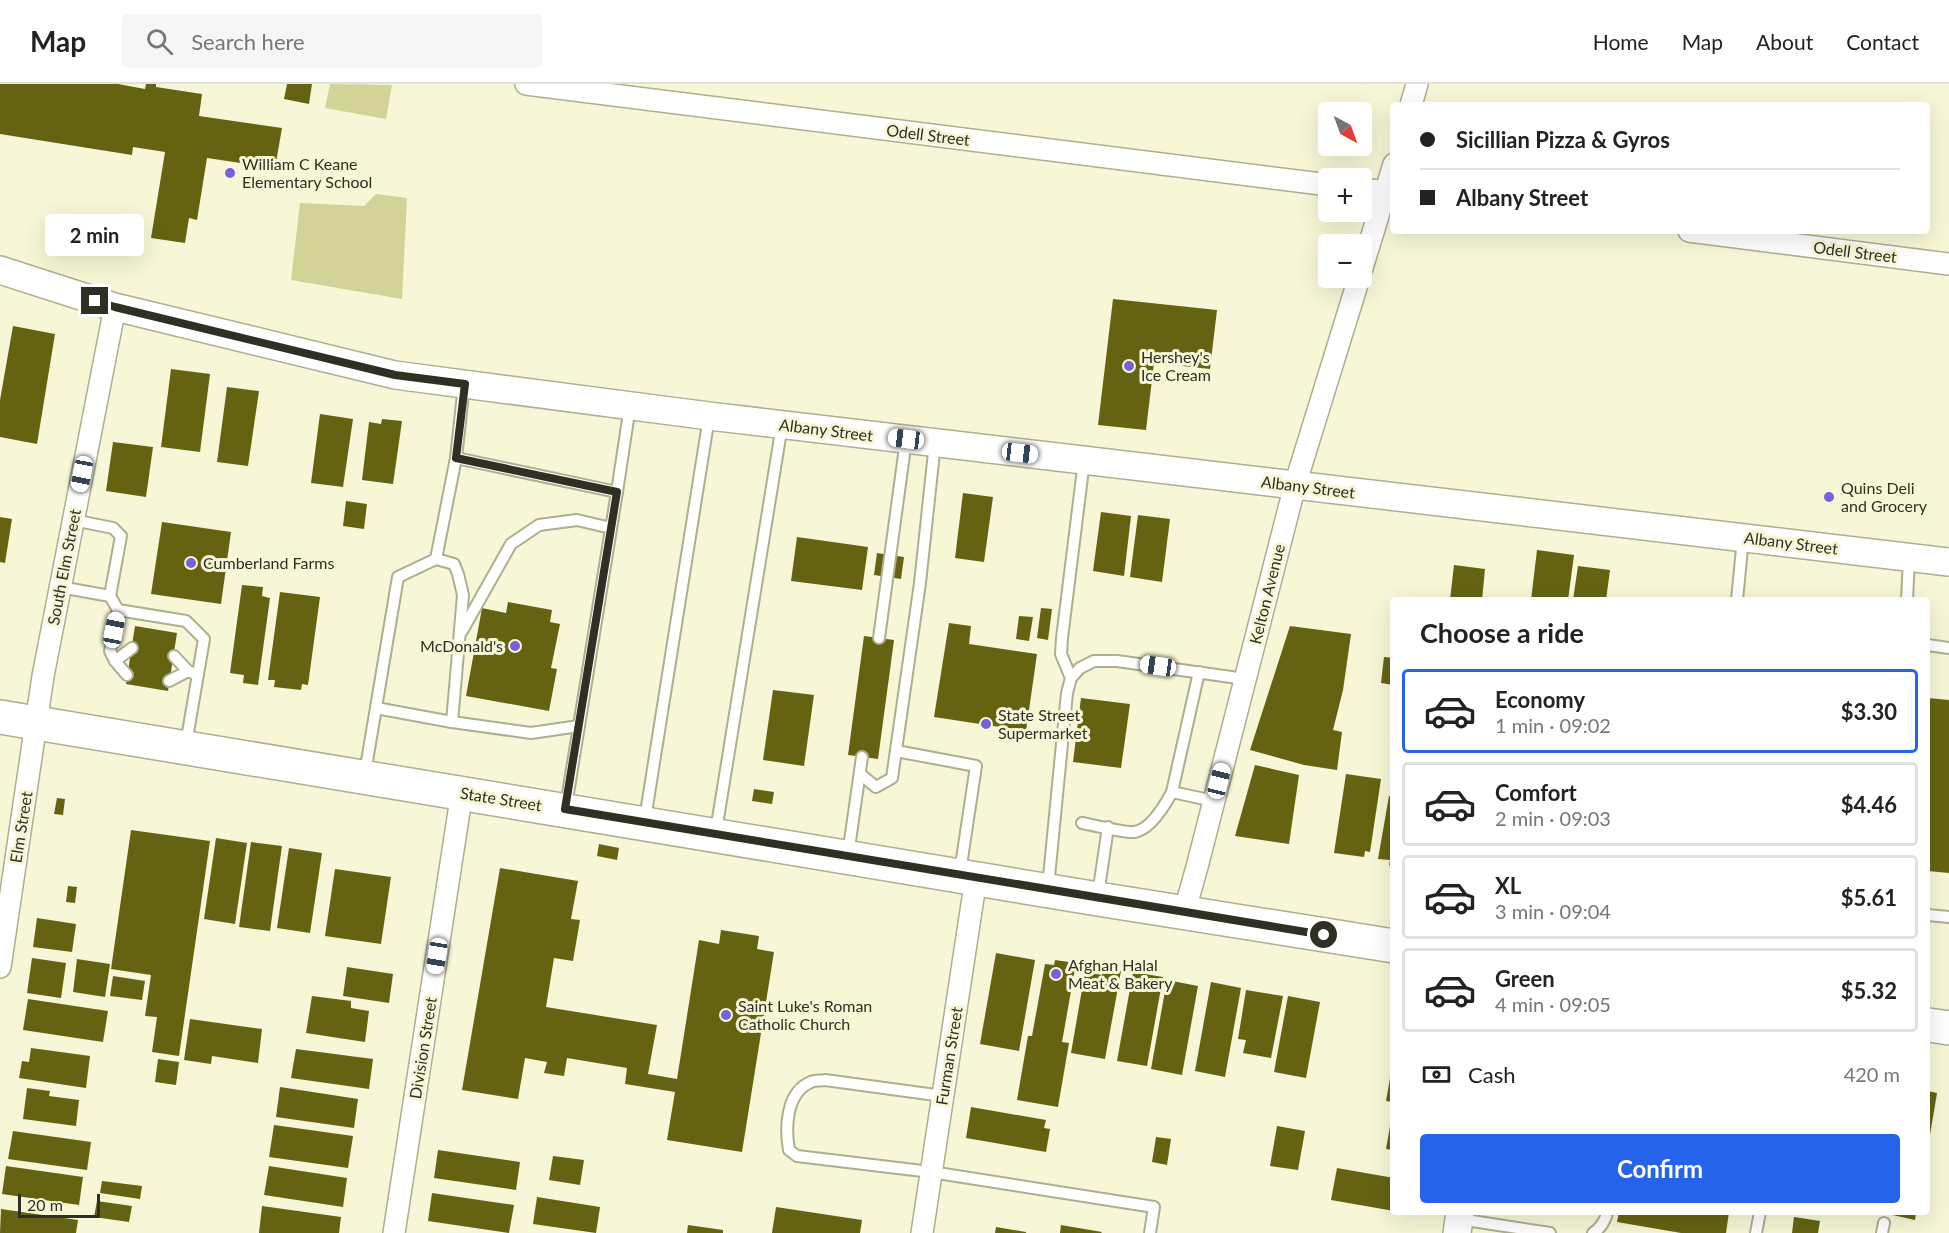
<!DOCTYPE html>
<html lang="en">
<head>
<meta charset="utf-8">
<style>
  body { margin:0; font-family:Lato,sans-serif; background:#f6f6f6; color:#222; height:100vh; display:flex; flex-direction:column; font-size:22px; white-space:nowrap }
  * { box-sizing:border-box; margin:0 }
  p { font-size:20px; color:#767676 }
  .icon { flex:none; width:33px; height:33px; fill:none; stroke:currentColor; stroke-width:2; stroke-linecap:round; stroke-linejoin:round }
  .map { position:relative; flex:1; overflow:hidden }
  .side { position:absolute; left:1390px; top:513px; width:540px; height:618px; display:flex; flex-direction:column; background:#fff; border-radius:6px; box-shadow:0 6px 24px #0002 }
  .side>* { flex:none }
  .guide { position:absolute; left:1390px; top:18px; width:540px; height:132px; border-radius:6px; box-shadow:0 6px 24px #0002; display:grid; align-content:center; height:132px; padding:0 30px; background:#fff }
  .needle { width:39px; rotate:139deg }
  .tools { position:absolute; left:1318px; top:18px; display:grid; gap:12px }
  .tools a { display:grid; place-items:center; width:54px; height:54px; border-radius:6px; background:#fff; box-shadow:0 6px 24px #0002; font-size:30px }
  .scale { position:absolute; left:18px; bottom:15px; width:82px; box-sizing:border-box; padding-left:6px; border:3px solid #2f2f23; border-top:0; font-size:16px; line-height:21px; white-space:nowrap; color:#2f2f23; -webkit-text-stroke:4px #f7f7d7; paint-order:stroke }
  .end { position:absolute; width:27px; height:27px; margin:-14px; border:8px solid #2f2f23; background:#fff; box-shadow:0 0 0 3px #fff }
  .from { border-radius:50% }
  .bubble { position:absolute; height:42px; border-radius:6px; background:#fff; box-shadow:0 6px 24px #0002; font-size:20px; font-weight:700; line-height:42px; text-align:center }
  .car { position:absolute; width:18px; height:36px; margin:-18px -9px; border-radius:8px; box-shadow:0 0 4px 2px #0007; background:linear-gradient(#fff 24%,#345 0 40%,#fff 0 76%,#345 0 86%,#fff 0) }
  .guide b { display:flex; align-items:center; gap:21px; height:57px; font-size:22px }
  .guide b+b { border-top:2px solid #e0e0e0 }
  .guide i { width:15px; height:15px; background:#222 }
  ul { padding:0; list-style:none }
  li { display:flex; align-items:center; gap:18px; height:84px; margin:0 12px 9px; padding:0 18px; border:3px solid #e0e0e0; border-radius:6px }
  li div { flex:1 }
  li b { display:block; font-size:22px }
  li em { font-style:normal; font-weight:700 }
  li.current { border-color:#2563eb }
  li>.icon { width:54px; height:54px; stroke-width:1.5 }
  h2 { padding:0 30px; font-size:27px; line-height:72px }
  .pay { display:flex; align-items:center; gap:15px; height:66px; padding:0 30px; font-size:22px }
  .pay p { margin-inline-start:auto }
  .button { display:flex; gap:12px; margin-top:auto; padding:12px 30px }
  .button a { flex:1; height:69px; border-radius:6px; background:#2563eb; color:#fff; font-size:24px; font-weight:700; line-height:69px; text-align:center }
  header { display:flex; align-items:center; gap:36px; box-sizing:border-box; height:84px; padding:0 30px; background:#fff; border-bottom:2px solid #e0e0e0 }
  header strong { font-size:28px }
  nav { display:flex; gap:33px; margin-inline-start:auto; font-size:21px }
  .search { width:420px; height:54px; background:#f6f6f6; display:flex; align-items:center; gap:15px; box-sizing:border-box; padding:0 21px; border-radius:6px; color:#767676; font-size:22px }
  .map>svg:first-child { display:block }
</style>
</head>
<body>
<header>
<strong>Map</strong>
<div class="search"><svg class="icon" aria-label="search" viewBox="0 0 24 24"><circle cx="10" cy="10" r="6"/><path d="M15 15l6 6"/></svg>Search here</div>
<nav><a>Home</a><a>Map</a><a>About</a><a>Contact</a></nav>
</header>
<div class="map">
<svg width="1949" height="1149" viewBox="0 0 1949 1149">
  <rect width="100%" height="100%" fill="#f7f7d7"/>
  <g fill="#d3d297">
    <polygon points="330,0 392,1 386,35 325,24"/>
    <polygon points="376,110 407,114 402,215 291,196 300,119 364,122"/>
  </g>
  <g fill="#656312">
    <polygon points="0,0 118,0 145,5 146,0 156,0 156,3 202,10 199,32 282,44 275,84 207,74 197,136 189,134 185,159 151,154 165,68 133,63 132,71 0,50"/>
    <polygon points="287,0 312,0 309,20 284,15"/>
    <polygon points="1113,215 1217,226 1210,285 1154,279 1146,346 1098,341"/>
    <polygon points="13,242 55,250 37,360 0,353 0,316"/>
    <polygon points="171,285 210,290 200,368 161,363"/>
    <polygon points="227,303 259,307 248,382 217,378"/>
    <polygon points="320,330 353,335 343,403 311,399"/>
    <polygon points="382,335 402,337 393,400 362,396 369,338 381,340"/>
    <polygon points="113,358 153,363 146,413 106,407"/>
    <polygon points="963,409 993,413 984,478 955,474"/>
    <polygon points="346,417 367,420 364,445 343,442"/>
    <polygon points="1101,428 1131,432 1124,492 1093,487"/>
    <polygon points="1138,431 1170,435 1162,498 1130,493"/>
    <polygon points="0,433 12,435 5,479 0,478"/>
    <polygon points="162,438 231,448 221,520 151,510"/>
    <polygon points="797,453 868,463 862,506 791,497"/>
    <polygon points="1537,466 1574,471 1568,516 1531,516"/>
    <polygon points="877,469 904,473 901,495 874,491"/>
    <polygon points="1454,481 1485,485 1482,516 1450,516"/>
    <polygon points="1578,482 1610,486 1606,516 1573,516"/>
    <polygon points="242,501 263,503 262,512 270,514 258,601 243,599 244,591 230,589"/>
    <polygon points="280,508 320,513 308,601 302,600 301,606 274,603 275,596 268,596"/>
    <polygon points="508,518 552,526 550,538 560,540 551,584 557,585 549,627 466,612 482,524 506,529"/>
    <polygon points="1041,524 1052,525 1048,556 1037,554"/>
    <polygon points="1019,532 1033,533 1029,557 1016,555"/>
    <polygon points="949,539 971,542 969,560 1037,570 1026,647 934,633"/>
    <polygon points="135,542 177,549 168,607 126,600"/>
    <polygon points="1290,542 1351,550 1343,606 1333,646 1342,648 1337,686 1304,681 1250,666"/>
    <polygon points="864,552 894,556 878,675 848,671"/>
    <polygon points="1384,573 1394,574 1394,601 1381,599"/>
    <polygon points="773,606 814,611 804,682 763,676"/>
    <polygon points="1081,614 1130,620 1121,684 1073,678"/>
    <polygon points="1928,614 1949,616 1949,789 1928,787"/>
    <polygon points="1255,681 1299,691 1289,760 1235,752"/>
    <polygon points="1346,690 1381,695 1370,768 1365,767 1364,773 1334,769"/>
    <polygon points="754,705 774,708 772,720 752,717"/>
    <polygon points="1389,712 1394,713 1394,782 1389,781 1390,776 1378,775"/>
    <polygon points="57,714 65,715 63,731 54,730"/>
    <polygon points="131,746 210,757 179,972 152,968 157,933 145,932 151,891 111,885"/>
    <polygon points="216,754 247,759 235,840 204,835"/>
    <polygon points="251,758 282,762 270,847 239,843"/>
    <polygon points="599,760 619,764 617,776 597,772"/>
    <polygon points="289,764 322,769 310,849 277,844"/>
    <polygon points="500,784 578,797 571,835 580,836 573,877 554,874 546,923 657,941 648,990 677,995 699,856 719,860 721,846 759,852 757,865 774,868 742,1068 667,1056 675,1008 625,1000 627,984 567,974 564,992 544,989 547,978 525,974 518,1015 462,1006"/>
    <polygon points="335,785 391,793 381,860 325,852"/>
    <polygon points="68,802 77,803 75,819 66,818"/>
    <polygon points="37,834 76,840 72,868 33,863"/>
    <polygon points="996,869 1035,876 1019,967 980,960"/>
    <polygon points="32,874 66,879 61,914 27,909"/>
    <polygon points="77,875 110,880 105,913 73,908"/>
    <polygon points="1055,876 1076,879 1062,958 1069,959 1058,1023 1017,1016 1028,952 1032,952 1045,880 1054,881"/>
    <polygon points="347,883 393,890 389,919 343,912"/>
    <polygon points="1103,884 1121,887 1105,975 1071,969 1085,888 1102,891"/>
    <polygon points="1133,888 1163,893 1147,982 1117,977"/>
    <polygon points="113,892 145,897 142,916 110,912"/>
    <polygon points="1167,896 1198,902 1182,991 1151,985"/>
    <polygon points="1211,898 1241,904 1225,993 1195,987"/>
    <polygon points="1246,906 1283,912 1271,974 1243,969 1246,956 1238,955"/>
    <polygon points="312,912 351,917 351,924 369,927 365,958 306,949"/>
    <polygon points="1288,912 1320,918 1306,994 1274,988"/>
    <polygon points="28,915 108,927 103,958 23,946"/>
    <polygon points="190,935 262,945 258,979 212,972 211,980 184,976"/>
    <polygon points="31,964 90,972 86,1004 19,994 22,977 29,978"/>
    <polygon points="296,965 373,975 369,1005 291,994"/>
    <polygon points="158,975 179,978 176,1001 155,998"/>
    <polygon points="1392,983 1394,983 1394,1018 1386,1017"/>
    <polygon points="280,1003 358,1015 354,1044 276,1033"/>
    <polygon points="27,1004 50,1007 49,1012 79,1016 76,1042 23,1035"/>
    <polygon points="1928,1007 1937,1009 1929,1057 1928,1057"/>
    <polygon points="971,1023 1046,1036 1044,1044 1050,1045 1046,1068 966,1054"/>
    <polygon points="1392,1031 1394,1031 1394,1066 1386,1065"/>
    <polygon points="274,1041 353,1052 348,1084 269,1073"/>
    <polygon points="1277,1042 1305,1047 1298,1086 1270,1082"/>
    <polygon points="13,1047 91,1058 87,1086 8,1075"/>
    <polygon points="1156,1053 1171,1055 1167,1081 1152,1078"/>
    <polygon points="438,1066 520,1078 516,1106 434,1094"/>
    <polygon points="553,1072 584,1076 580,1101 549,1096"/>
    <polygon points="6,1082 83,1093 79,1121 2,1110"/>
    <polygon points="269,1082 347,1094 343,1123 264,1111"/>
    <polygon points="1337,1084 1394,1094 1394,1127 1331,1116"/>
    <polygon points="102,1097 142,1102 140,1115 100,1109"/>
    <polygon points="432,1109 514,1121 509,1149 428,1137"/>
    <polygon points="537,1113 600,1123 596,1149 533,1140"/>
    <polygon points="97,1117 132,1122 129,1138 94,1133"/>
    <polygon points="262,1122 341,1133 339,1149 259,1149"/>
    <polygon points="776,1123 862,1136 860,1149 772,1149"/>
    <polygon points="1,1125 78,1136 76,1149 0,1149"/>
    <polygon points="1619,1128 1729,1128 1726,1149 1681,1149 1617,1138"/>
    <polygon points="1879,1128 1916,1128 1915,1136"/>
    <polygon points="1794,1133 1820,1137 1818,1149 1792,1149"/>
    <polygon points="688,1141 723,1146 723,1149 687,1149"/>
    <polygon points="1061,1141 1102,1148 1101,1149 1060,1149"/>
    <polygon points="996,1143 1026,1148 1026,1149 995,1149"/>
  </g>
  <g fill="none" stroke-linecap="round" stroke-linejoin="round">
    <defs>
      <g id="service">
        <polyline points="456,374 617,408 630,322"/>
        <polyline points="73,436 113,444 121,452 110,512"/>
        <polyline points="436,475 456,374 464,301"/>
        <polyline points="60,503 110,512 118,526 186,537 204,555 186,660"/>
        <polyline points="1737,516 1743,454"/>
        <polyline points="1907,516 1909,474"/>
        <polyline points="118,526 110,567 115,577 127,591"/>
        <polyline points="462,547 511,460 539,441 577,436 611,444"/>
        <polyline points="879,554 906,356"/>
        <polyline points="1928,561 1949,564"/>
        <polyline points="174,572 188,587"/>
        <polyline points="115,577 132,564"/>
        <polyline points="1071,594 1061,570 1062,554 1084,377"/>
        <polyline points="169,597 188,587 198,591"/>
        <polyline points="376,624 452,638 531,649 579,642"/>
        <polyline points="896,667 976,682 960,788"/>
        <polyline points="365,689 398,493 436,475 454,480 458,490 463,511 452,638"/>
        <polyline points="860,690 876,703 892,694 920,499 935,359"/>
        <polyline points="1172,708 1214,717"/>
        <polyline points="566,722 617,408"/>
        <polyline points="645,735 709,333"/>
        <path d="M1082,739C1093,741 1125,749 1134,748C1150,746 1165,721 1172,708L1199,588"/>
        <polyline points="716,747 782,341"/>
        <polyline points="848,771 862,673"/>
        <polyline points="1048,803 1067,609 1071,594 1080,584 1094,577 1117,577 1245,595"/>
        <polyline points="1098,811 1108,743"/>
        <polyline points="1928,831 1949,833"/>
        <path d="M943,1012L825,996C821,997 815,996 811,998C786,1008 785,1044 789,1066L797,1072L931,1088L1154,1123L1150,1149"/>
        <polyline points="1459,1135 1550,1149"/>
        <path d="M1593,1149C1600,1145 1606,1136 1607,1128"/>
        <polyline points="1756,1149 1760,1128"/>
        <polyline points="1882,1149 1884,1139"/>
      </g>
      <g id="minor">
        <polyline points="526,0 1329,101"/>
        <polyline points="1411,21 1417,0"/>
        <polyline points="1362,105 1394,109"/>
        <polyline points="1689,147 1949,180"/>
        <polyline points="1362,184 1394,80"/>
        <polyline points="1184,829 1197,783 1295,401 1359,194"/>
        <polyline points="0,883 43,592 115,223"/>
        <polyline points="394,1149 462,708"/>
        <polyline points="922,1149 976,794"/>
      </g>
      <g id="tertiary">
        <polyline points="0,186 115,223 395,291 709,332 1949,478"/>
        <polyline points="1457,1149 1460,1128"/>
      </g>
      <g id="primary">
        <polyline points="0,633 1098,815 1394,862"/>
        <polyline points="1928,941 1949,944"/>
      </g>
    </defs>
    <use href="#service" stroke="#aeae90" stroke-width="14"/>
    <use href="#minor" stroke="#aeae90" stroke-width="24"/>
    <use href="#tertiary" stroke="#aeae90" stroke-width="30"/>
    <use href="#primary" stroke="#aeae90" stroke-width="36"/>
    <use href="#service" stroke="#fff" stroke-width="10"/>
    <use href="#minor" stroke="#fff" stroke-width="21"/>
    <use href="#tertiary" stroke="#fff" stroke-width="27"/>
    <use href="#primary" stroke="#fff" stroke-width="33"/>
  </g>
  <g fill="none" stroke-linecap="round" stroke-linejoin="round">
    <polyline stroke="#2f2f23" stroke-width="8" points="95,217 115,223 395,291 465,300 456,374 617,408 565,725 1324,851"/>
  </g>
  <g fill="#7760db" stroke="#f7f7d7" stroke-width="2">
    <circle cx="230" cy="89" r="6"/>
    <circle cx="1129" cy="282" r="6"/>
    <circle cx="1829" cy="413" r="6"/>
    <circle cx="191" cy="479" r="6"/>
    <circle cx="515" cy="562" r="6"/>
    <circle cx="986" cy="640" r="6"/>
    <circle cx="1056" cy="890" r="6"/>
    <circle cx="726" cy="931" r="6"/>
  </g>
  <g text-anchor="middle" stroke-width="6" stroke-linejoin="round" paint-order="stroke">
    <g font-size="16" fill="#2f2f23" stroke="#f7f7d7">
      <text transform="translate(928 51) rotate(7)" y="6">Odell Street</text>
      <text transform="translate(1855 168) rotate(7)" y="6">Odell Street</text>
      <text transform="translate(826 346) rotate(7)" y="6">Albany Street</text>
      <text transform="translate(1308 403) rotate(7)" y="6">Albany Street</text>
      <text transform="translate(1791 459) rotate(7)" y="6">Albany Street</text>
      <text transform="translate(64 483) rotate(-79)" y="6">South Elm Street</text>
      <text transform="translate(1267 510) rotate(-76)" y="6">Kelton Avenue</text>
      <text transform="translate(501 715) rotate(9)" y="6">State Street</text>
      <text transform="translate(21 743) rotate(-81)" y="6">Elm Street</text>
      <text transform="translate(423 964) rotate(-81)" y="6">Division Street</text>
      <text transform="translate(949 972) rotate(-81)" y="6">Furman Street</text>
    </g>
    <g font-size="16" fill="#2f2f23" stroke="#f7f7d7" text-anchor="start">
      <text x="242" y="86">William C Keane<tspan x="242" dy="18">Elementary School</tspan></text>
      <text x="1141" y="279">Hershey's<tspan x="1141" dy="18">Ice Cream</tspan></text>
      <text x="1841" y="410">Quins Deli<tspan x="1841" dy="18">and Grocery</tspan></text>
      <text x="203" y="485">Cumberland Farms</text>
      <text x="503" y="568" text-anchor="end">McDonald's</text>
      <text x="998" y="637">State Street<tspan x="998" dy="18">Supermarket</tspan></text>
      <text x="1068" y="887">Afghan Halal<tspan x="1068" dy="18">Meat &amp; Bakery</tspan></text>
      <text x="738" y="928">Saint Luke's Roman<tspan x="738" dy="18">Catholic Church</tspan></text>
    </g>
  </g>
</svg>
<div class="tools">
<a><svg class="needle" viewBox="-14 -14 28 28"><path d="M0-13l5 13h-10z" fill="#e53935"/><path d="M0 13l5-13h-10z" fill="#767676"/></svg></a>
<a>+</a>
<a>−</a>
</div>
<div class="scale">20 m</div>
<i class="end from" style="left:1324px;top:851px"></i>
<i class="end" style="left:95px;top:217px"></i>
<div class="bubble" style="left:45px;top:130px;width:99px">2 min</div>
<i class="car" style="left:906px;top:355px;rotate:277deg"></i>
<i class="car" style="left:1020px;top:369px;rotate:97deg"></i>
<i class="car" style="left:82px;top:390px;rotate:191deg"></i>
<i class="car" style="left:114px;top:546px;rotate:11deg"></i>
<i class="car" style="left:1158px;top:582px;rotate:278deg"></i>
<i class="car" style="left:1219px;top:697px;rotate:14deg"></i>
<i class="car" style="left:437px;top:872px;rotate:189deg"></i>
<div class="guide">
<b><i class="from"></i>Sicillian Pizza &amp; Gyros</b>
<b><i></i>Albany Street</b>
</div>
<section class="side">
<h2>Choose a ride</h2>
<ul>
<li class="current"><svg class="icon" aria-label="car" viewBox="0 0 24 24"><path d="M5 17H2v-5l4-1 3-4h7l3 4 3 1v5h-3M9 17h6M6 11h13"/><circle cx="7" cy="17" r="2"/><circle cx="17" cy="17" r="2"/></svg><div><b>Economy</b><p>1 min · 09:02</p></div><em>$3.30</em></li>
<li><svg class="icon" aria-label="car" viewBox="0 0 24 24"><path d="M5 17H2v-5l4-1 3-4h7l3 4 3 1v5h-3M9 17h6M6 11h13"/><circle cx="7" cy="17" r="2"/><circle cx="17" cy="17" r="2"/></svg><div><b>Comfort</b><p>2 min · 09:03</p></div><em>$4.46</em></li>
<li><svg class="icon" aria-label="car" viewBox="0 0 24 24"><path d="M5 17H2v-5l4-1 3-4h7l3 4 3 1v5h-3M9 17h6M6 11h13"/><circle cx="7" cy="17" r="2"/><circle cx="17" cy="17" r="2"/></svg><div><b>XL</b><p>3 min · 09:04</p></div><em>$5.61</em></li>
<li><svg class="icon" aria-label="car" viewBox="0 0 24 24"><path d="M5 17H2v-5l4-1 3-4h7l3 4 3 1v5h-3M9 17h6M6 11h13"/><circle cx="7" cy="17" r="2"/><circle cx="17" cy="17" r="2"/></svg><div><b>Green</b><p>4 min · 09:05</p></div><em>$5.32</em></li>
</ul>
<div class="pay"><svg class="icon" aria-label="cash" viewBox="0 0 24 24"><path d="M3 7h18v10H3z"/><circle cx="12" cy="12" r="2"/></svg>Cash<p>420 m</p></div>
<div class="button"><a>Confirm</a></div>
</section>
</div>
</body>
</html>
